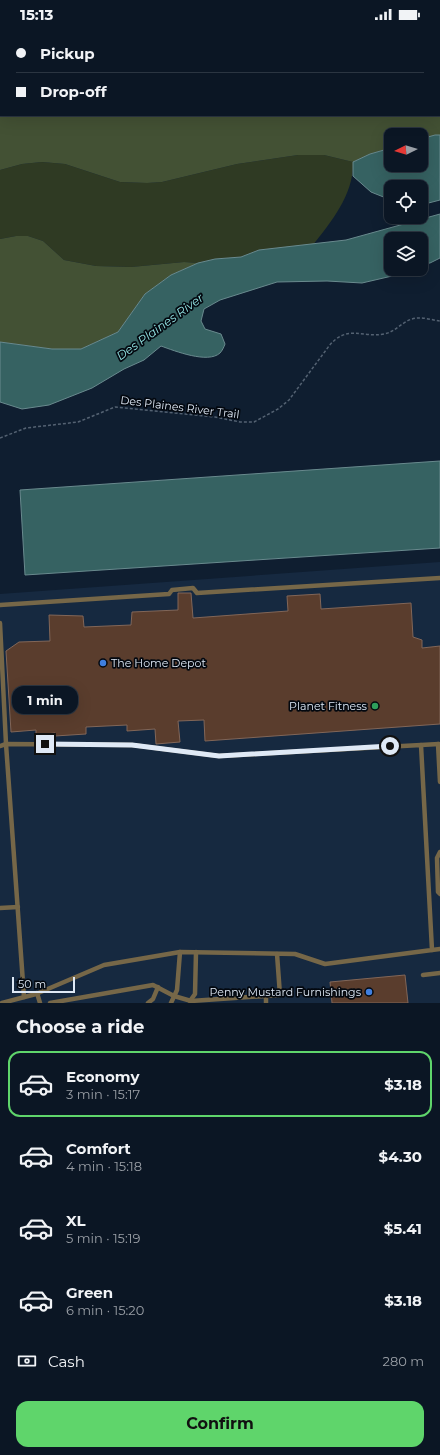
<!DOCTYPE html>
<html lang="en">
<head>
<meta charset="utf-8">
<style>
  body { margin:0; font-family:Montserrat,sans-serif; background:#192331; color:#f1f3f6; height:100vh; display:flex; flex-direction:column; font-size:15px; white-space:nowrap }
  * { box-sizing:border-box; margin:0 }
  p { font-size:13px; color:#9a9fa6 }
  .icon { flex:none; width:22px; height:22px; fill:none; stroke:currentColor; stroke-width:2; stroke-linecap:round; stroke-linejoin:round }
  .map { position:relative; height:975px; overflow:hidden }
  .panel { display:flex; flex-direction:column; background:#0b1624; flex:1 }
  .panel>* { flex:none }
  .top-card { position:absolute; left:0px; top:0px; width:440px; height:88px; box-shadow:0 4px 16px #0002,0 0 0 1px #2b3541; display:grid; align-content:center; height:88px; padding:0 16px; background:#0b1624 }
  .needle { width:26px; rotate:265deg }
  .buttons { position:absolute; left:384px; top:100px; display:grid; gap:8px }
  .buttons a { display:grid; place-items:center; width:44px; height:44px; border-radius:8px; background:#0b1624; box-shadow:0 4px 16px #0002,0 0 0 1px #2b3541; font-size:20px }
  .scale { position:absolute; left:12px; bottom:10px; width:63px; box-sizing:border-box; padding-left:4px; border:2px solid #dfe9f6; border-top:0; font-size:11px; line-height:14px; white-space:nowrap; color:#dfe9f6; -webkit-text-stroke:3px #03080f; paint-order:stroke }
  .end { position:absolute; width:18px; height:18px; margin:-9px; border:5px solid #dfe9f6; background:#111; box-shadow:0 0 0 2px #111 }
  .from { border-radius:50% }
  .bubble { position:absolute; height:28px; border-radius:12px; background:#0b1624; box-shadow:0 4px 16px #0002,0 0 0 1px #2b3541; font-size:13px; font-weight:700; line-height:28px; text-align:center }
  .top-card b { display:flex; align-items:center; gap:14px; height:38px; font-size:15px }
  .top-card b+b { border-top:1px solid #2b3541 }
  .top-card i { width:10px; height:10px; background:#f1f3f6 }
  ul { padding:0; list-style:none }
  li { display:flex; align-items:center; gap:12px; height:66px; margin:0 8px 6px; padding:0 8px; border:2px solid transparent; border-radius:12px }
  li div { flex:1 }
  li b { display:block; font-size:15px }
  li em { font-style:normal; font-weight:700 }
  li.on { border-color:#5fd56b }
  li>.icon { width:36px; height:36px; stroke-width:1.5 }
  h2 { padding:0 16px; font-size:18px; line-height:48px }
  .pay { display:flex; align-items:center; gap:10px; height:44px; padding:0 16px; font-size:15px }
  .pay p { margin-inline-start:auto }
  .cta { display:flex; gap:8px; margin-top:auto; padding:8px 16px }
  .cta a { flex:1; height:46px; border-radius:12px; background:#5fd56b; color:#111; font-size:16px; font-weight:700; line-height:46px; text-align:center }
  .status { display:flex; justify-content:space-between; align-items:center; height:28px; padding:0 20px; background:#0b1624; direction:ltr }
  .status svg { height:11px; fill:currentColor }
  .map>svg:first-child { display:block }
</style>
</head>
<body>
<div class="status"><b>15:13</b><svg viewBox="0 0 49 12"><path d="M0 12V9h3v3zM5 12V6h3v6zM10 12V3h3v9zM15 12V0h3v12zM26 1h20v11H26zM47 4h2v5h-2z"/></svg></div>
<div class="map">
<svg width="440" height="975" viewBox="0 0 440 975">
  <rect width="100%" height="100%" fill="#0f1e30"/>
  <polygon fill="#162940" points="440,534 440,975 0,975 0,566"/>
  <path fill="#2f3a23" d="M298,127H324L353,134C354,166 332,193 313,217L259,222L241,229L215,231L198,235L184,234L131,239L96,238L64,232L43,213L28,208H16L0,211V142L22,136L42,134L65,136L120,154L147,155L162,154L237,136Z"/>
  <g fill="#435134" fill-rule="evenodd">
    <path d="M0,0H440V107L421,111V107H391V120L370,126L353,134L324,127H298L237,136L162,154L147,155L120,154L65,136L42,134L22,136L0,142ZM1,1H439V87H1Z"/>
    <polygon points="16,208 28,208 43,213 64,232 96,238 131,239 184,234 198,235 171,247 145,266 118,304 81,321 52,321 0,314 0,211"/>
  </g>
  <g fill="#366262" stroke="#698a8e">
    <polygon points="435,107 440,107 440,172 421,177 421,159 391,159 391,172 371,164 353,148 353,134 370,126 391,120 391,137 421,137 421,111"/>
    <path d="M440,186V230L430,235L421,236V211H391V241H412L405,245L362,255L327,253L277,254L220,272L204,281L201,293L205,301L221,306L225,316C224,319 222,323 220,325C208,336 175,323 161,318L144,332L124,341L92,360L49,377L22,381L0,374V314L52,321H81L118,304L145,266L171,247L198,235L215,231L241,229L259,222L346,212Z"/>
    <polygon points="440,433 440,520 25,547 20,462"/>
  </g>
  <g fill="#5a3d2d" stroke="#816658">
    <polygon points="178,565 191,565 193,590 288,583 287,568 320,566 321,581 411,575 413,609 422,612 422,620 440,618 440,696 205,713 204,692 178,693 180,714 156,716 155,701 127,703 127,697 86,699 86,706 55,708 55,705 36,707 36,702 11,704 6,623 19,614 50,613 49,587 83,588 84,599 131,597 132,584 178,582"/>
    <polygon points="405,947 408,975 332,975 330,954"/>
  </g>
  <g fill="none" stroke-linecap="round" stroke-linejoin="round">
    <path stroke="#546272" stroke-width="1.5" stroke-dasharray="3 2" stroke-linecap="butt" d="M0,410L26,400L78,394L115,379L215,389L240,394H254L278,381L289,372L329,318C347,296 362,310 384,306C395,304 402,294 412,291C421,288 431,292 440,293"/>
    <g stroke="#766748" stroke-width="4.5">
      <polyline points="0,577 169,566 172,562 193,560 197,565 440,550"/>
      <polyline points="0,595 6,716 24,969"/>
      <polyline points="438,716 440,754"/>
      <polyline points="421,717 439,716"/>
      <polyline points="0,718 6,716 132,717 219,728 421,717 432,922 325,936 295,926 180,924 104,937 36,966 2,975"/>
      <polyline points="440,824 437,830 438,864 440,866"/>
      <polyline points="0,880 18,879"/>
      <polyline points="432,922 440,921"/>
      <polyline points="423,947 440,945"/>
      <polyline points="37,965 40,975"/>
      <polyline points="190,973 195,966 196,924"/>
      <polyline points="50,975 153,957 174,968 191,973 280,967 277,926"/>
      <polyline points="148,975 153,971 158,959"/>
      <polyline points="171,975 177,962 180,924"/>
      <polyline points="266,975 266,968"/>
    </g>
  </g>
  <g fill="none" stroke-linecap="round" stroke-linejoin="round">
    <polyline stroke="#dfe9f6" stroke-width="5" points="45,716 132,717 219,728 390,718"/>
  </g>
  <g fill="#3f7fe0" stroke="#03080f" stroke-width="1.5">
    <circle cx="103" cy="635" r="4"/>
    <circle cx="369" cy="964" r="4"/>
  </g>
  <circle fill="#2e9e5b" stroke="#03080f" stroke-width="1.5" cx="375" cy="678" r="4"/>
  <g text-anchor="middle" stroke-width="3.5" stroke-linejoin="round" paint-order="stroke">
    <g font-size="11" fill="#dfe9f6" stroke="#03080f">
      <text transform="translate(180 379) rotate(7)" y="4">Des Plaines River Trail</text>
    </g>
    <g font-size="11" fill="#dfe9f6" stroke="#03080f" text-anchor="end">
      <text x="111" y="639" text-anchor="start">The Home Depot</text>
      <text x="367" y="682">Planet Fitness</text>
      <text x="361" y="968">Penny Mustard Furnishings</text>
    </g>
    <g font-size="12" font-style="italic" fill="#92e2e2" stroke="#03080f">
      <text transform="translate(160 299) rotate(-36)" y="4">Des Plaines River</text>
    </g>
  </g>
</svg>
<div class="buttons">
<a><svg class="needle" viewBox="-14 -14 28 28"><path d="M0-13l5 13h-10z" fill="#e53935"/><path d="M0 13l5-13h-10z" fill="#9a9fa6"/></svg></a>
<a><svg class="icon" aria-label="locate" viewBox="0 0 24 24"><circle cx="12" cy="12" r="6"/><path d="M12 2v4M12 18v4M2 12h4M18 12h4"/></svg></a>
<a><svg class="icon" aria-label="layers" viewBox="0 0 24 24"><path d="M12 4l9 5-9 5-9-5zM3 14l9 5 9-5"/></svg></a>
</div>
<div class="scale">50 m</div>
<i class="end from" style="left:390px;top:718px"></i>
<i class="end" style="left:45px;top:716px"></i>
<div class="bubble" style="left:12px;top:658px;width:66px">1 min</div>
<div class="top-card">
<b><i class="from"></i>Pickup</b>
<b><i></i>Drop-off</b>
</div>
</div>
<section class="panel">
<h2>Choose a ride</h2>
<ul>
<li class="on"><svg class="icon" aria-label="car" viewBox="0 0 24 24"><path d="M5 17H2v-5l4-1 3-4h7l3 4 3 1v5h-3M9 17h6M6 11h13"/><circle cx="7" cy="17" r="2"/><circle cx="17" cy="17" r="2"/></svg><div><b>Economy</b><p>3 min · 15:17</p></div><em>$3.18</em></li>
<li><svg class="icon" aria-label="car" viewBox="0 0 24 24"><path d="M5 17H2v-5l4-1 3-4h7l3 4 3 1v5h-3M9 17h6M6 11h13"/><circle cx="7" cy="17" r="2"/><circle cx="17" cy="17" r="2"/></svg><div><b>Comfort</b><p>4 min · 15:18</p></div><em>$4.30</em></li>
<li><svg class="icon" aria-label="car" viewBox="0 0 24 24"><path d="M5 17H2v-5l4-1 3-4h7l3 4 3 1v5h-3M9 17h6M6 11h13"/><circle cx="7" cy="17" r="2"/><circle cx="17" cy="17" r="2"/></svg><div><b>XL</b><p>5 min · 15:19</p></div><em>$5.41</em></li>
<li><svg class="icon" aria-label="car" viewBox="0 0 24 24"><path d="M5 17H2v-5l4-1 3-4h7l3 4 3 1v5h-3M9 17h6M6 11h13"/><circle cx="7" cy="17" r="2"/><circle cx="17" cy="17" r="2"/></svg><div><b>Green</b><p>6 min · 15:20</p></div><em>$3.18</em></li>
</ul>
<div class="pay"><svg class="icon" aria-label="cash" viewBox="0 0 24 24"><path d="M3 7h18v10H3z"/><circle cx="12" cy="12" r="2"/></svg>Cash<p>280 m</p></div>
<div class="cta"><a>Confirm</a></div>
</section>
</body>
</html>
